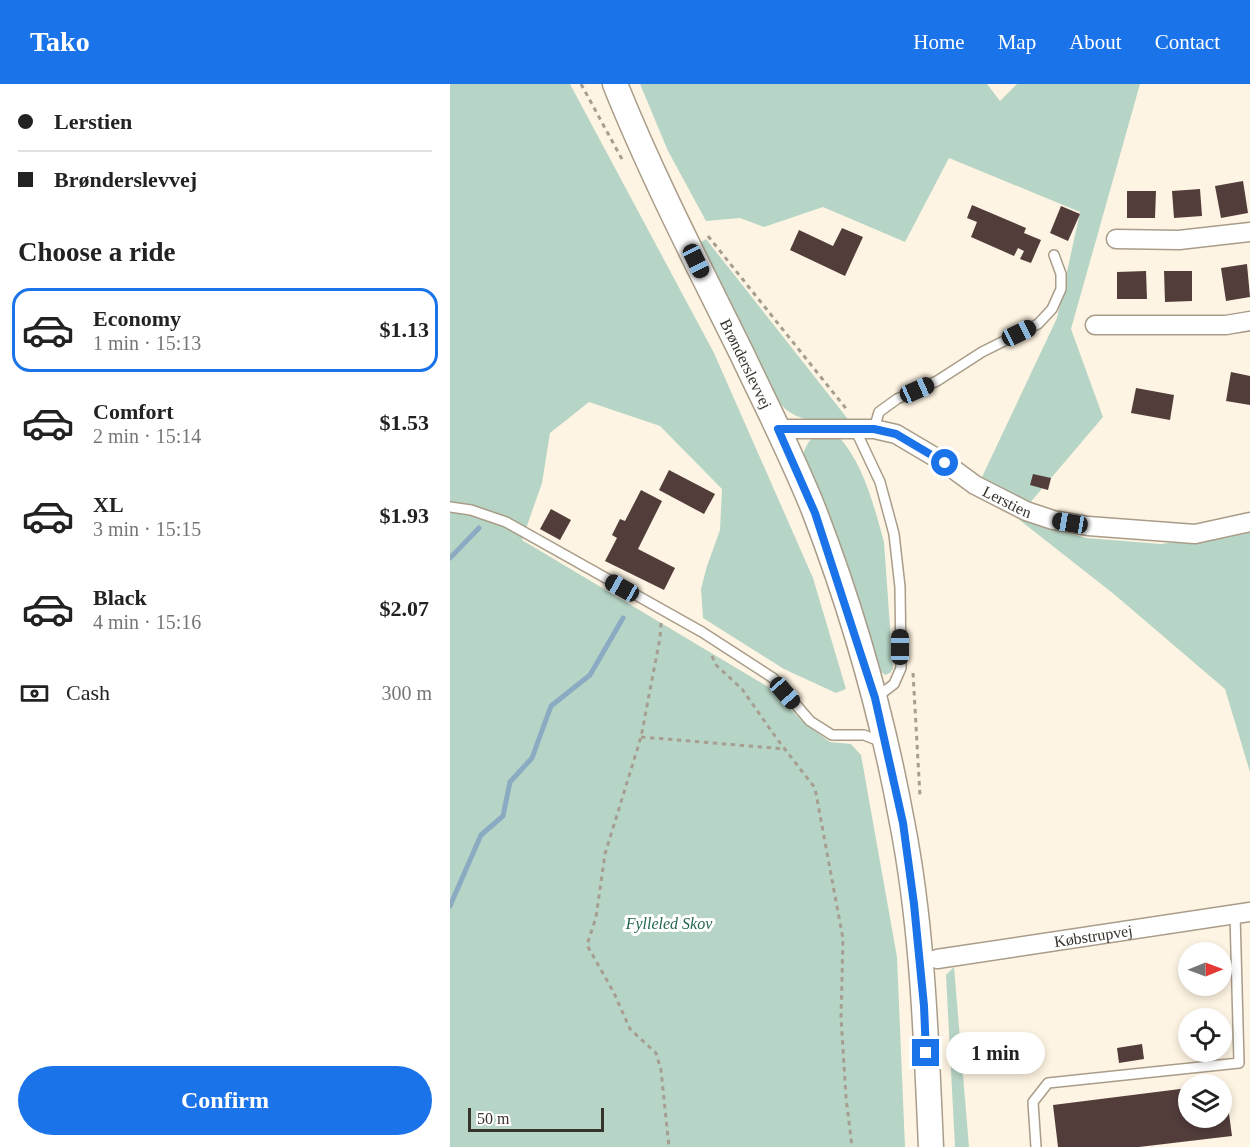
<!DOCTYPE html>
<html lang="en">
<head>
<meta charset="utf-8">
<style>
  body { margin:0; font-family:"Times New Roman",serif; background:#f2f2f2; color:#222; height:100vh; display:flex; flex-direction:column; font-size:22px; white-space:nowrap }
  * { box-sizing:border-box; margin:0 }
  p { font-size:20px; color:#767676 }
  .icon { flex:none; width:33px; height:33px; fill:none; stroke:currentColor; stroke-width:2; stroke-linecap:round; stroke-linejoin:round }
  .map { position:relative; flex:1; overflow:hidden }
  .drawer { display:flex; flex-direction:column; background:#fff; width:450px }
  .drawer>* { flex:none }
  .guide { display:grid; align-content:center; height:132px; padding:0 18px; background:#fff }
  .needle { width:39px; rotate:89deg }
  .buttons { position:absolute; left:728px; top:858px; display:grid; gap:12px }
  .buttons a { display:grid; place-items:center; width:54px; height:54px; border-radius:50%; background:#fff; box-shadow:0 3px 9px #0003; font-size:30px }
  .scale { position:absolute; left:18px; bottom:15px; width:136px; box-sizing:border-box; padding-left:6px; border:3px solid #37322a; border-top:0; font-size:16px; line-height:21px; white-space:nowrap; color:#37322a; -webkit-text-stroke:4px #fff; paint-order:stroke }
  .end { position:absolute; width:27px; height:27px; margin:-14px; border:8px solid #1a73e8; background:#fff; box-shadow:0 0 0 3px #fff }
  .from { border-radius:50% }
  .bubble { position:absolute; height:42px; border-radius:21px; background:#fff; box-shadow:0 3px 9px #0003; font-size:20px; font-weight:700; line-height:42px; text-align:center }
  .car { position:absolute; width:18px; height:36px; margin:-18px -9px; border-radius:8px; box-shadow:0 0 4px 2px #0007; background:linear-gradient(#222 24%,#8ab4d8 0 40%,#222 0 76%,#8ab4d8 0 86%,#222 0) }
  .guide b { display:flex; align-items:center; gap:21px; height:57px; font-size:22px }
  .guide b+b { border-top:2px solid #e0e0e0 }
  .guide i { width:15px; height:15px; background:#222 }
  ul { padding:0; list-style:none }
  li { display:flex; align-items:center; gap:18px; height:84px; margin:0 12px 9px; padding:0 6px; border:3px solid transparent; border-radius:18px }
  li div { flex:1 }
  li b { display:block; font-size:22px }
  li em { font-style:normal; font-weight:700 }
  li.selected { border-color:#1a73e8 }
  li>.icon { width:54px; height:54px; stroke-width:1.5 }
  h2 { padding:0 18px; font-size:27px; line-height:72px }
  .pay { display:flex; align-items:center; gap:15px; height:66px; padding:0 18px; font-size:22px }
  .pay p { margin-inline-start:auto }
  .button { display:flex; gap:12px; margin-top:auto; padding:12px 18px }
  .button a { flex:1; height:69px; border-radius:36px; background:#1a73e8; color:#fff; font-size:24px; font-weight:700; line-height:69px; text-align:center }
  header { display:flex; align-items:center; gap:36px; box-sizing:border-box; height:84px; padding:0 30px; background:#1a73e8; color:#fff }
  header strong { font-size:28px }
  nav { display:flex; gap:33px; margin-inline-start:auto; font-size:21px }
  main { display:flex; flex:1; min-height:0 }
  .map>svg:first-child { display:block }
</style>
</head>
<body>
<header>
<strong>Tako</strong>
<nav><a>Home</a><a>Map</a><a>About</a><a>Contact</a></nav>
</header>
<main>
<section class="drawer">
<div class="guide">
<b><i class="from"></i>Lerstien</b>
<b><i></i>Brønderslevvej</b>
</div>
<h2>Choose a ride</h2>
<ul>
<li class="selected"><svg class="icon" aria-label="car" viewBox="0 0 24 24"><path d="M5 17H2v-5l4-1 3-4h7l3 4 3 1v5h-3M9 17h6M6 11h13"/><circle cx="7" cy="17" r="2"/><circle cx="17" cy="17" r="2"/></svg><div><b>Economy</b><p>1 min · 15:13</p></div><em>$1.13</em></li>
<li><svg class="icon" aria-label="car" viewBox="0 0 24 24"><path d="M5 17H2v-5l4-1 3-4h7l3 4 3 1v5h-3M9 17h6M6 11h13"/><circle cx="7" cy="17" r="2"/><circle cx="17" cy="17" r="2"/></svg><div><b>Comfort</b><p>2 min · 15:14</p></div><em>$1.53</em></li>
<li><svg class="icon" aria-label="car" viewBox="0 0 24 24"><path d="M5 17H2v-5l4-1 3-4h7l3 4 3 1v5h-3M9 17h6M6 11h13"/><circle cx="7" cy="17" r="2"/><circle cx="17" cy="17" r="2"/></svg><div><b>XL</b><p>3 min · 15:15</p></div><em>$1.93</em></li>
<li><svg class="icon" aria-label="car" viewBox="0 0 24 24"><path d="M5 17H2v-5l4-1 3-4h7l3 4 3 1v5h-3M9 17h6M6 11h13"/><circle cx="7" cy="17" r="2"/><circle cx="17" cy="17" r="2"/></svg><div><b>Black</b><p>4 min · 15:16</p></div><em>$2.07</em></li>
</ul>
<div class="pay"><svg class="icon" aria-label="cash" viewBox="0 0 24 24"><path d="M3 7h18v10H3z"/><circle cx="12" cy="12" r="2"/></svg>Cash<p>300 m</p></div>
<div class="button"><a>Confirm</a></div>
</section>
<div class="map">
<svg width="800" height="1063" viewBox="0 0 800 1063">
  <rect width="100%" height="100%" fill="#fef4e3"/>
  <g fill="#b7d5c6">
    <polygon points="0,0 120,0 264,269 363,494 396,605 386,609 334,585 253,534 251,505 257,482 270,446 272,405 210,342 139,318 100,349 92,399 72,456 320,604 354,639 380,658 401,660 411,671 447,873 455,1063 0,1063"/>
    <polygon points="190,0 537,0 550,17 567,0 690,0 621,245 653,333 579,420 532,393 607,234 630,128 499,74 455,158 373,123 314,143 290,134 256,137 218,67"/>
    <path d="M256,155L401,339C374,337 345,341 327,316L252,165L251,158Z"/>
    <path d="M367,350L389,353C414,381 424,422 434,458L443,585L440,589L435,591L428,585L353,375C354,363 358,357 367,350Z"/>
    <polygon points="567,434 636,454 711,460 800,448 800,688 775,605 665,511"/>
    <polygon points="504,883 519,1063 505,1063 496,891"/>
  </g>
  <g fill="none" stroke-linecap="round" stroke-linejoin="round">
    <g stroke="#8babc3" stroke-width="5">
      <polyline points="0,474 29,444"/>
      <polyline points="0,822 31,751 53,732 60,698 82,674 101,622 140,591 173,534"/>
    </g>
  </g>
  <g fill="#523d3b">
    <polygon points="793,97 798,129 771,134 765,102"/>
    <polygon points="750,105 752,132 724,134 722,107"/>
    <polygon points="677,107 706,107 705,134 677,134"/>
    <polygon points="522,121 576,144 574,149 591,156 581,179 570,175 574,167 568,164 564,172 521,153 527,138 517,134"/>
    <polygon points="611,122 630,130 618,157 600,149"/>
    <polygon points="392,144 413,153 395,192 340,166 349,146 383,162"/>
    <polygon points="797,180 800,213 776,217 771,184"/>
    <polygon points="696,187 697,215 667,215 667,188"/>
    <polygon points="714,187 742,187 742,217 715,218"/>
    <polygon points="781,288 800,292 800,321 776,317"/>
    <polygon points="686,304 724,311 720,336 681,329"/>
    <polygon points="219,386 265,410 254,430 209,406"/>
    <polygon points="583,390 601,394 598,406 580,401"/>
    <polygon points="191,406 212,417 188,465 225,484 214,506 155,477 167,454 162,451 170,435 175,437"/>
    <polygon points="101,425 121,436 110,456 90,445"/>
    <polygon points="692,960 694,975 669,979 667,964"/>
    <polygon points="771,1000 775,1000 782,1052 689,1063 608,1063 603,1021 738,1004 738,1034 771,1034"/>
  </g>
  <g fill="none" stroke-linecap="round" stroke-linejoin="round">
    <defs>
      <g id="service">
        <polyline points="405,345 430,398 444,450 450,503 451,584 444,600 427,613"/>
        <polyline points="424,345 429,328 447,315 487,297 532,268 588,240 602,225 611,205 611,190 604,171"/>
        <polyline points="0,423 21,426 56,438 252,548 323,594 360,637 382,651 414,651 432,658"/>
        <polyline points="586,1063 583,1018 598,999 789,979 785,830"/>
      </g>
      <g id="minor">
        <polyline points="666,155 729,156 800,148"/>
        <polyline points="645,241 776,241 800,237"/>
        <path id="s1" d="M328,345H424L446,350L495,379L525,401L576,427L603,436L638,442L745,450L800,438"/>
        <path id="s2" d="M487,875L800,828"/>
      </g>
      <g id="secondary">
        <path id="s3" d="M165,0C202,92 248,181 292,270C317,323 344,375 365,429C403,528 433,634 452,738C473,845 476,955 481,1063"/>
      </g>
    </defs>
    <use href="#service" stroke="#a99d89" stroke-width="12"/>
    <use href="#minor" stroke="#a99d89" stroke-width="21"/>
    <use href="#secondary" stroke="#a99d89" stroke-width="27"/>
    <g stroke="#a69e91" stroke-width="3" stroke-dasharray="4.5 4.5" stroke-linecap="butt">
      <polyline points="131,0 173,77"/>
      <polyline points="258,152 398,327"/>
      <polyline points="211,539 210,554 191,653 155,770 146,833 137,861 164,909 180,945 206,969 211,986 219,1063"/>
      <polyline points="262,572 266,581 292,605 327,655 365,704 393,855 391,933 396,1013 402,1063"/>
      <polyline points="463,589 470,712"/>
      <polyline points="191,653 335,665"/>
    </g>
    <use href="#service" stroke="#fff" stroke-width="9"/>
    <use href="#minor" stroke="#fff" stroke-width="18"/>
    <use href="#secondary" stroke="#fff" stroke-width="24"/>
  </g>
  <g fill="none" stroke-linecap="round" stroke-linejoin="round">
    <polyline stroke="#1a73e8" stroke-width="8" points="476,969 474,922 464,820 453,739 425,614 365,429 328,345 424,345 446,350 495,379"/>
  </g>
  <g text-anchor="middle" stroke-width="6" stroke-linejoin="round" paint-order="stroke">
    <g font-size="16" fill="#37322a" stroke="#fff">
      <text dy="6" stroke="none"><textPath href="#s3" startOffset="309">Brønderslevvej</textPath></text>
      <text dy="6" stroke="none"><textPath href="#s1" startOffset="249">Lerstien</textPath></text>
      <text dy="6" stroke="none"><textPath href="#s2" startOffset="158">Købstrupvej</textPath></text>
    </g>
    <g font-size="16" font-style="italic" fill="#24664c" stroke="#fff">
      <text x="219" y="845">Fylleled Skov</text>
    </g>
  </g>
</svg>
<div class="buttons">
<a><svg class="needle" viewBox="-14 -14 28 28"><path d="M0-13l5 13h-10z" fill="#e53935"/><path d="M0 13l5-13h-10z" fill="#767676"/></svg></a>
<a><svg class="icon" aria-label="locate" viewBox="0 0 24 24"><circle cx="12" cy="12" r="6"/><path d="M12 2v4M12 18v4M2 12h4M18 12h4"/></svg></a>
<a><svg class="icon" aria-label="layers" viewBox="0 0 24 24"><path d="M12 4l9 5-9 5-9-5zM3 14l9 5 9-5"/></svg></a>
</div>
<div class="scale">50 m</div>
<i class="end from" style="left:495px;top:379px"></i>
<i class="end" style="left:476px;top:969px"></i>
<div class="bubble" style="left:496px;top:948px;width:99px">1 min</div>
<i class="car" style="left:246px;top:177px;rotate:154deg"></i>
<i class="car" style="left:569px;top:249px;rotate:64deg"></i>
<i class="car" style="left:467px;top:306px;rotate:66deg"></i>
<i class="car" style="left:620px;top:439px;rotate:280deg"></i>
<i class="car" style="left:172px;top:504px;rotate:299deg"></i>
<i class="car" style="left:450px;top:563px;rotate:0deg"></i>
<i class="car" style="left:335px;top:609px;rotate:139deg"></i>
</div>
</main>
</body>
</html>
